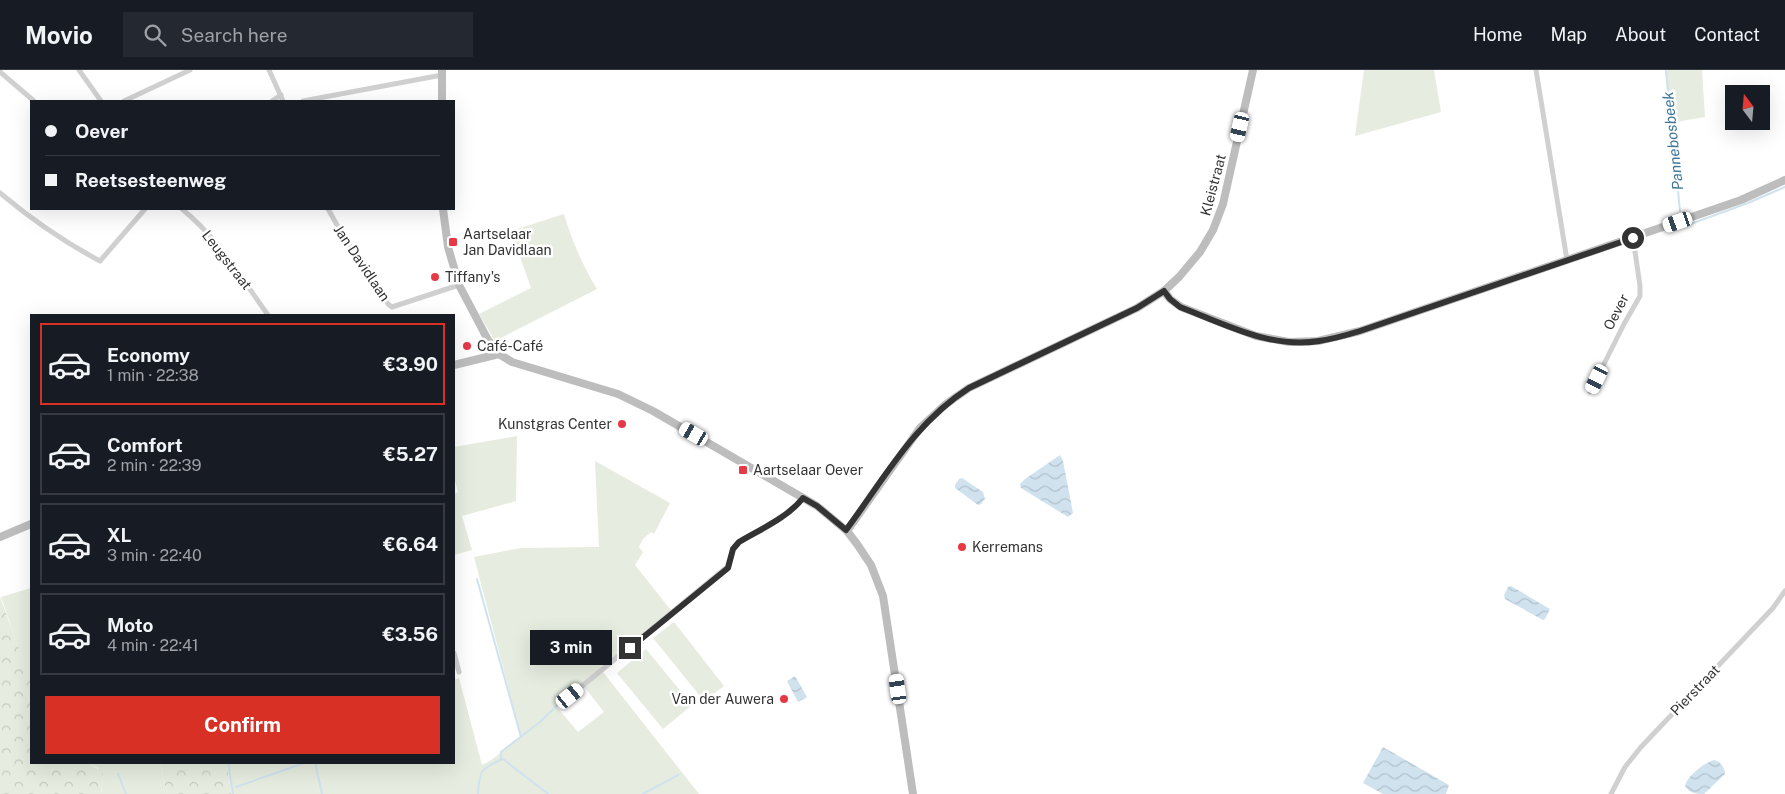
<!DOCTYPE html>
<html lang="en">
<head>
<meta charset="utf-8">
<style>
  body { margin:0; font-family:"Public Sans",sans-serif; background:#242831; color:#f1f3f6; height:100vh; display:flex; flex-direction:column; font-size:19px; white-space:nowrap }
  * { box-sizing:border-box; margin:0 }
  p { font-size:16px; color:#9ea1a6 }
  .icon { flex:none; width:28px; height:28px; fill:none; stroke:currentColor; stroke-width:2; stroke-linecap:round; stroke-linejoin:round }
  .map { position:relative; flex:1; overflow:hidden }
  .details { position:absolute; left:30px; top:244px; width:425px; height:450px; display:flex; flex-direction:column; background:#171b24; border-radius:0px; box-shadow:0 5px 20px #0002 }
  .details>* { flex:none }
  .guide { position:absolute; left:30px; top:30px; width:425px; height:110px; border-radius:0px; box-shadow:0 5px 20px #0002; display:grid; align-content:center; height:110px; padding:0 15px; background:#171b24 }
  .needle { width:32px; rotate:344deg }
  .fabs { position:absolute; left:1725px; top:15px; display:grid; gap:10px }
  .fabs a { display:grid; place-items:center; width:45px; height:45px; border-radius:0px; background:#171b24; box-shadow:0 5px 20px #0002; font-size:25px }
  .end { position:absolute; width:22px; height:22px; margin:-11px; border:6px solid #333; background:#fff; box-shadow:0 0 0 2px #fff }
  .from { border-radius:50% }
  .bubble { position:absolute; height:35px; border-radius:0px; background:#171b24; box-shadow:0 5px 20px #0002; font-size:16px; font-weight:700; line-height:35px; text-align:center }
  .car { position:absolute; width:15px; height:30px; margin:-15px -8px; border-radius:6px; box-shadow:0 0 4px 1px #0007; background:linear-gradient(#fff 24%,#345 0 40%,#fff 0 76%,#345 0 86%,#fff 0) }
  .guide b { display:flex; align-items:center; gap:18px; height:48px; font-size:19px }
  .guide b+b { border-top:1px solid #363941 }
  .guide i { width:12px; height:12px; background:#f1f3f6 }
  ul { padding:9px 0 0; list-style:none }
  li { display:flex; align-items:center; gap:15px; height:82px; margin:0 10px 8px; padding:0 5px; border:2px solid #363941; border-radius:0px }
  li div { flex:1 }
  li b { display:block; font-size:19px }
  li em { font-style:normal; font-weight:700 }
  li.selected { border-color:#d93025 }
  li>.icon { width:45px; height:45px; stroke-width:1.5 }
  .button { display:flex; gap:10px; margin-top:auto; padding:10px 15px }
  .button a { flex:1; height:58px; border-radius:0px; background:#d93025; color:#fff; font-size:20px; font-weight:700; line-height:58px; text-align:center }
  header { display:flex; align-items:center; gap:30px; box-sizing:border-box; height:70px; padding:0 25px; background:#171b24; border-bottom:1px solid #363941 }
  header strong { font-size:24px }
  nav { display:flex; gap:28px; margin-inline-start:auto; font-size:18px }
  .search { width:350px; height:45px; background:#242831; display:flex; align-items:center; gap:12px; box-sizing:border-box; padding:0 18px; border-radius:0px; color:#9ea1a6; font-size:19px }
  .map>svg:first-child { display:block }
</style>
</head>
<body>
<header>
<strong>Movio</strong>
<div class="search"><svg class="icon" aria-label="search" viewBox="0 0 24 24"><circle cx="10" cy="10" r="6"/><path d="M15 15l6 6"/></svg>Search here</div>
<nav><a>Home</a><a>Map</a><a>About</a><a>Contact</a></nav>
</header>
<div class="map">
<svg width="1785" height="724" viewBox="0 0 1785 724">
  <defs>
    <pattern id="forest-crowns" width="20" height="18" patternUnits="userSpaceOnUse" patternTransform="scale(1.25)"><rect width="20" height="18" fill="#e6ecdf"/><path d="M2 6a3 3 0 1 1 6 0M12 15a3 3 0 1 1 6 0" fill="none" stroke="#c6cbc0"/></pattern>
    <pattern id="water-waves" width="16" height="10" patternUnits="userSpaceOnUse" patternTransform="scale(1.25)"><rect width="16" height="10" fill="#cfe2ee"/><path d="M0 5q4-4 8 0t8 0" fill="none" stroke="#b2c2cd"/></pattern>
  </defs>
  <rect width="100%" height="100%" fill="#fff"/>
  <g fill="#e6ecdf" fill-rule="evenodd">
    <polygon points="1364,0 1434,0 1441,42 1355,66"/>
    <polygon points="1665,0 1702,0 1705,47 1670,53"/>
    <path d="M564,144C572,171 582,194 597,219L495,271L479,244L531,218L511,161Z"/>
    <polygon points="517,366 516,431 462,446 472,480 454,485 454,424 458,422 454,407 454,377"/>
    <path d="M595,391L670,433L654,464L651,462L643,469L639,477L643,482L635,495L674,544L603,602L699,724H231L227,693L454,692V610L459,608L482,695C496,689 508,675 521,666L474,487L521,478L599,477ZM583,615L604,642L578,662L556,636Z"/>
    <polygon points="31,518 31,611 30,611 1,527"/>
    <polygon points="674,552 724,616 704,631 653,568"/>
    <polygon points="646,579 692,635 663,659 617,603"/>
    <polygon points="88,693 160,693 167,724 102,724 101,715 104,707 98,698"/>
  </g>
  <g fill="url(#forest-crowns)">
    <polygon points="0,527 31,611 31,692 88,693 101,701 104,707 101,715 102,724 0,724"/>
    <polygon points="160,693 227,693 231,724 167,724"/>
  </g>
  <g fill="url(#water-waves)">
    <polygon points="1060,385 1063,391 1073,443 1068,447 1021,418 1020,414 1025,409"/>
    <polygon points="962,408 983,422 985,429 981,434 978,435 955,418 955,415 959,409"/>
    <polygon points="1511,516 1550,539 1545,549 1543,550 1505,529 1504,525 1508,517"/>
    <polygon points="795,606 807,627 798,632 787,611"/>
    <polygon points="1383,677 1449,715 1446,724 1383,724 1363,713"/>
    <path d="M1714,690C1720,691 1725,698 1725,704L1704,724C1696,724 1689,723 1685,716C1687,706 1704,693 1714,690Z"/>
  </g>
  <g fill="none" stroke-linecap="round" stroke-linejoin="round">
    <g stroke="#cfe2ee" stroke-width="2">
      <polyline points="1666,0 1680,141"/>
      <polyline points="1684,155 1685,156 1748,133 1785,117"/>
      <polyline points="477,509 521,667"/>
      <polyline points="501,689 501,682 540,652 566,627"/>
      <polyline points="228,692 233,724"/>
      <polyline points="315,692 322,724"/>
      <polyline points="118,704 126,724"/>
      <polyline points="236,717 307,692"/>
      <path d="M478,724C479,701 481,698 503,689L548,724"/>
      <polyline points="643,724 678,705"/>
    </g>
    <g stroke="#d0d0d0" stroke-width="5">
      <polyline points="79,0 101,31"/>
      <polyline points="269,0 283,31"/>
      <polyline points="1536,0 1567,190"/>
      <polyline points="0,2 34,31"/>
      <polyline points="124,31 190,0"/>
      <polyline points="272,31 281,25"/>
      <polyline points="303,31 442,5"/>
      <path d="M0,123C31,149 64,172 100,191L145,139"/>
      <path d="M182,139C217,167 242,209 268,245"/>
      <polyline points="328,139 341,162 388,234 392,237 459,215"/>
      <polyline points="1590,322 1624,254 1640,226 1640,216 1633,168"/>
      <polyline points="454,583 459,602"/>
      <path d="M570,626L727,497L733,479L739,472C761,459 787,448 803,428"/>
      <polyline points="1611,724 1625,697 1641,677 1773,538 1785,521"/>
    </g>
    <g stroke="#bdbdbd" stroke-width="8">
      <polyline points="442,0 442,31"/>
      <polyline points="443,139 448,177 459,215 488,270 499,284 512,292 618,324 653,341 817,436 847,461 857,474 871,495 883,526 913,724"/>
      <polyline points="1164,221 1170,229 1181,237 1256,266 1289,272 1318,271 1360,261 1567,190 1741,130 1785,110"/>
      <polyline points="454,295 499,284"/>
      <polyline points="847,461 920,358 946,334 969,318 1137,238 1164,221 1179,207 1200,182 1213,160 1223,134 1253,0"/>
      <polyline points="0,467 31,454"/>
    </g>
  </g>
  <g fill="none" stroke-linecap="round" stroke-linejoin="round">
    <path stroke="#333" stroke-width="6" d="M630,578L728,498L733,479L739,472C761,459 787,448 803,428L817,436L846,460C884,409 914,353 969,318L1137,238L1164,221L1170,229L1180,237C1224,254 1270,279 1319,271C1333,269 1347,265 1360,261L1633,168"/>
  </g>
  <g fill="#e63946" stroke="#fff" stroke-width="2">
    <rect x="448" y="167" width="10" height="10" rx="2.5"/>
    <circle cx="435" cy="207" r="5"/>
    <circle cx="467" cy="276" r="5"/>
    <circle cx="622" cy="354" r="5"/>
    <rect x="738" y="395" width="10" height="10" rx="2.5"/>
    <circle cx="962" cy="477" r="5"/>
    <circle cx="784" cy="629" r="5"/>
  </g>
  <g text-anchor="middle" stroke-width="5" stroke-linejoin="round" paint-order="stroke">
    <g font-size="14" fill="#333" stroke="#fff">
      <text transform="translate(1213 115) rotate(-75)" y="5">Kleistraat</text>
      <text transform="translate(227 190) rotate(52)" y="5">Leugstraat</text>
      <text transform="translate(362 193) rotate(56)" y="5">Jan Davidlaan</text>
      <text transform="translate(1616 242) rotate(-63)" y="5">Oever</text>
      <text transform="translate(1695 620) rotate(-46)" y="5">Pierstraat</text>
    </g>
    <g font-size="14" fill="#333" stroke="#fff" text-anchor="start">
      <text x="463" y="169">Aartselaar<tspan x="463" dy="16">Jan Davidlaan</tspan></text>
      <text x="445" y="212">Tiffany's</text>
      <text x="477" y="281">Café-Café</text>
      <text x="612" y="359" text-anchor="end">Kunstgras Center</text>
      <text x="753" y="405">Aartselaar Oever</text>
      <text x="972" y="482">Kerremans</text>
      <text x="774" y="634" text-anchor="end">Van der Auwera</text>
    </g>
    <g font-size="15" font-style="italic" fill="#3f7597" stroke="#fff">
      <text transform="translate(1673 71) rotate(-96)" y="5">Pannebosbeek</text>
    </g>
  </g>
</svg>
<div class="fabs">
<a><svg class="needle" viewBox="-14 -14 28 28"><path d="M0-13l5 13h-10z" fill="#e53935"/><path d="M0 13l5-13h-10z" fill="#9ea1a6"/></svg></a>
</div>
<i class="end from" style="left:1633px;top:168px"></i>
<i class="end" style="left:630px;top:578px"></i>
<div class="bubble" style="left:530px;top:560px;width:82px">3 min</div>
<i class="car" style="left:1240px;top:57px;rotate:193deg"></i>
<i class="car" style="left:1678px;top:152px;rotate:251deg"></i>
<i class="car" style="left:1597px;top:309px;rotate:206deg"></i>
<i class="car" style="left:694px;top:364px;rotate:300deg"></i>
<i class="car" style="left:898px;top:619px;rotate:352deg"></i>
<i class="car" style="left:570px;top:626px;rotate:51deg"></i>
<div class="guide">
<b><i class="from"></i>Oever</b>
<b><i></i>Reetsesteenweg</b>
</div>
<section class="details">
<ul>
<li class="selected"><svg class="icon" aria-label="car" viewBox="0 0 24 24"><path d="M5 17H2v-5l4-1 3-4h7l3 4 3 1v5h-3M9 17h6M6 11h13"/><circle cx="7" cy="17" r="2"/><circle cx="17" cy="17" r="2"/></svg><div><b>Economy</b><p>1 min · 22:38</p></div><em>€3.90</em></li>
<li><svg class="icon" aria-label="car" viewBox="0 0 24 24"><path d="M5 17H2v-5l4-1 3-4h7l3 4 3 1v5h-3M9 17h6M6 11h13"/><circle cx="7" cy="17" r="2"/><circle cx="17" cy="17" r="2"/></svg><div><b>Comfort</b><p>2 min · 22:39</p></div><em>€5.27</em></li>
<li><svg class="icon" aria-label="car" viewBox="0 0 24 24"><path d="M5 17H2v-5l4-1 3-4h7l3 4 3 1v5h-3M9 17h6M6 11h13"/><circle cx="7" cy="17" r="2"/><circle cx="17" cy="17" r="2"/></svg><div><b>XL</b><p>3 min · 22:40</p></div><em>€6.64</em></li>
<li><svg class="icon" aria-label="car" viewBox="0 0 24 24"><path d="M5 17H2v-5l4-1 3-4h7l3 4 3 1v5h-3M9 17h6M6 11h13"/><circle cx="7" cy="17" r="2"/><circle cx="17" cy="17" r="2"/></svg><div><b>Moto</b><p>4 min · 22:41</p></div><em>€3.56</em></li>
</ul>
<div class="button"><a>Confirm</a></div>
</section>
</div>
</body>
</html>
